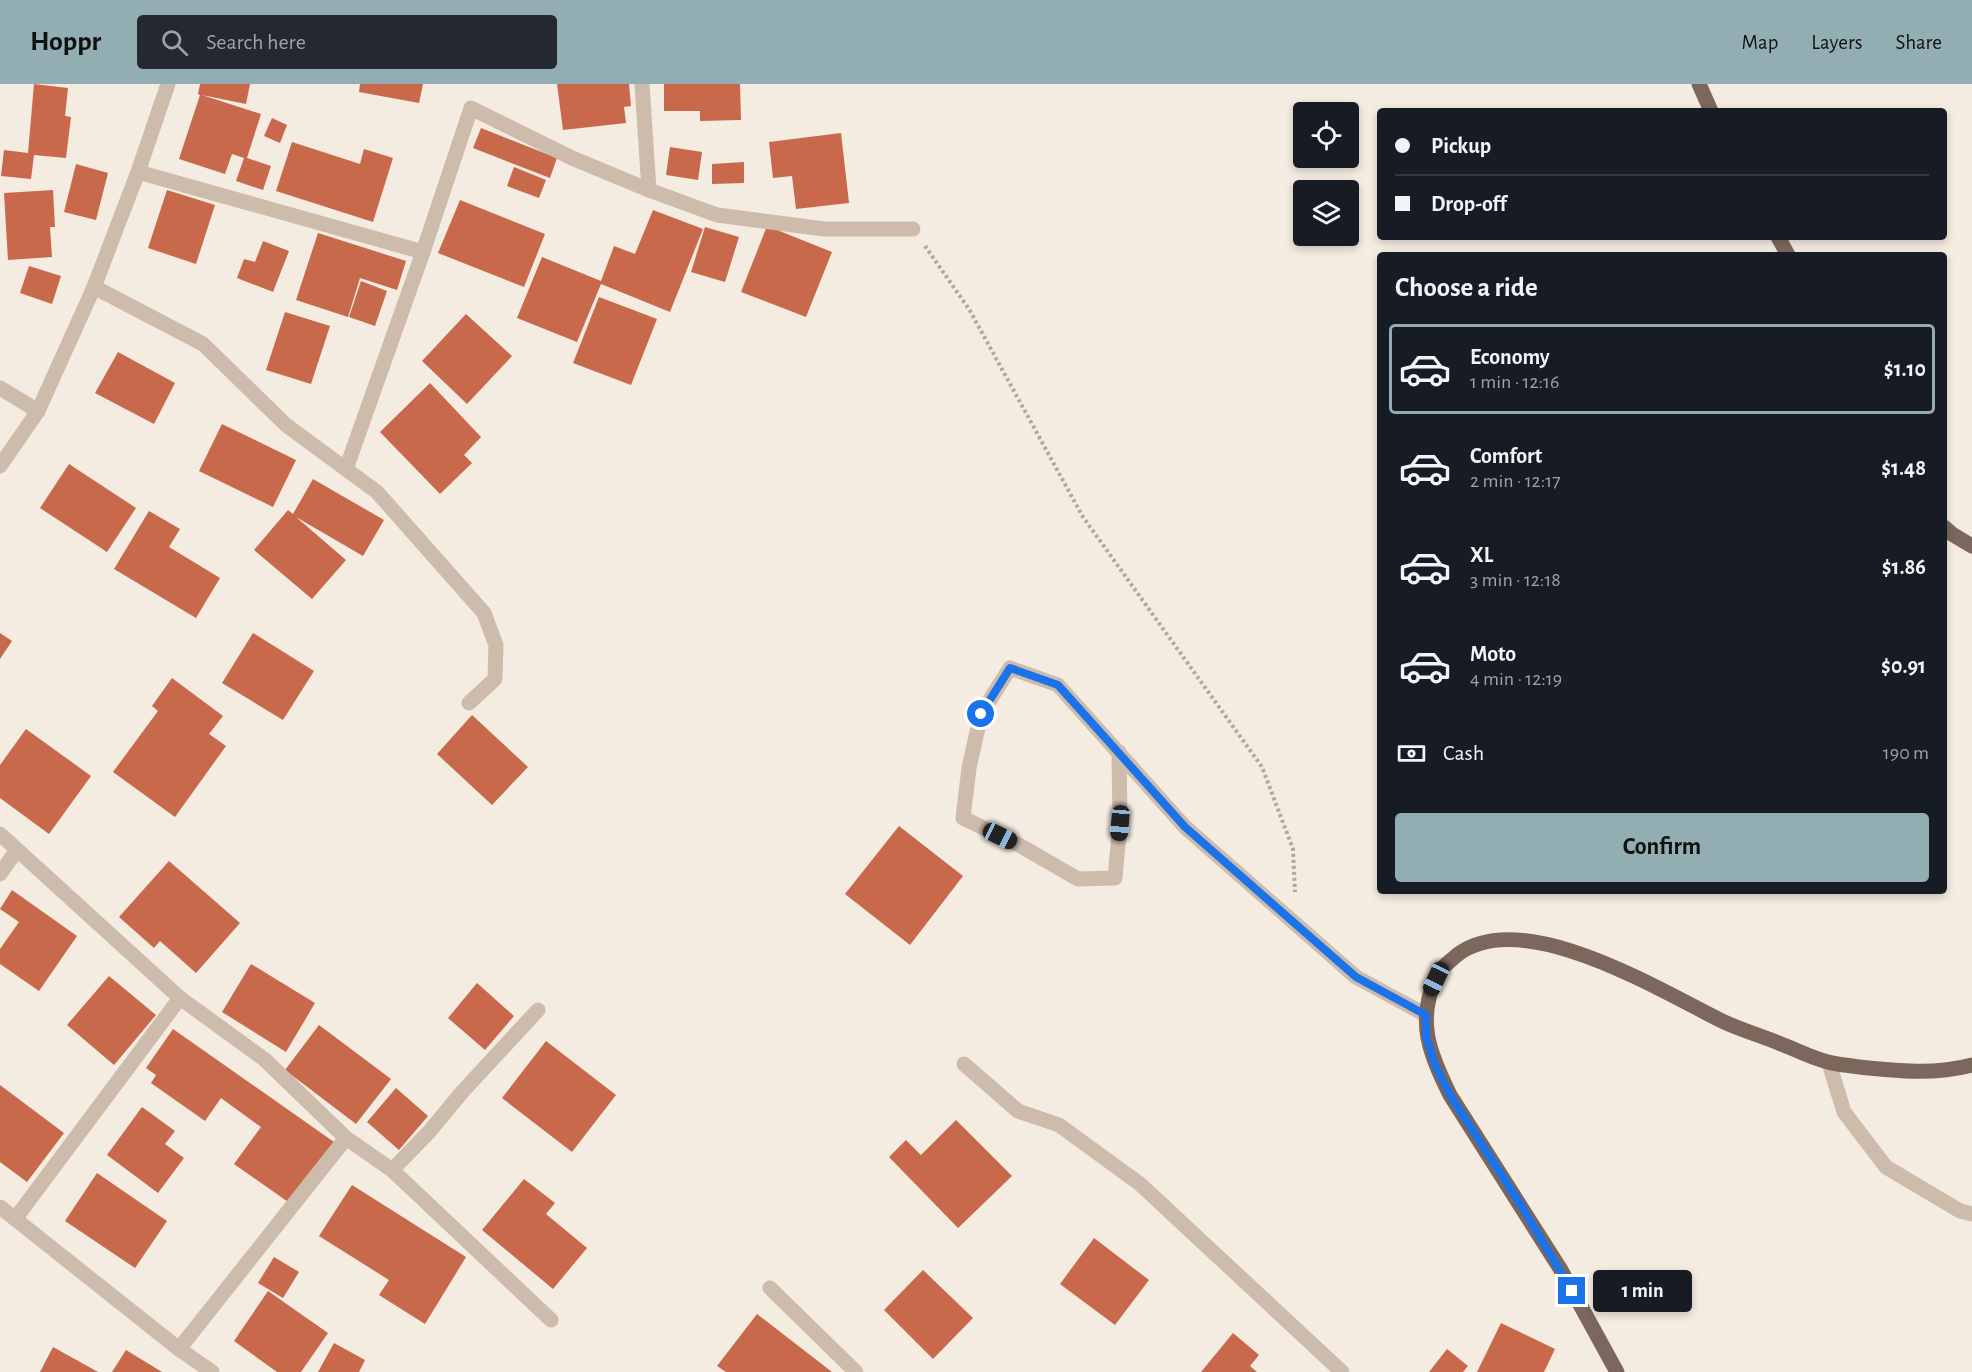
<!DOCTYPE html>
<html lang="en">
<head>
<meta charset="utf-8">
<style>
  body { margin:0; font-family:"Alegreya Sans",sans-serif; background:#242831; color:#f1f3f6; height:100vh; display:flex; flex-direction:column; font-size:22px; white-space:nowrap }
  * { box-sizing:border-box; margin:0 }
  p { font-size:20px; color:#9ea1a6 }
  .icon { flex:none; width:33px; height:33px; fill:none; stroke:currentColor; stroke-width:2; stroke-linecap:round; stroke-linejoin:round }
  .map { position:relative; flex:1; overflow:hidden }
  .drawer { position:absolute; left:1377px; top:168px; width:570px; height:642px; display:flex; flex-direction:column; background:#171b24; border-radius:6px; box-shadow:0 3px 9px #0003 }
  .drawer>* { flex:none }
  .top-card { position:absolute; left:1377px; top:24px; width:570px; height:132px; border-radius:6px; box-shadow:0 3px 9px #0003; display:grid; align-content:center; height:132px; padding:0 18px; background:#171b24 }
  .tools { position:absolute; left:1293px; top:18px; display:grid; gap:12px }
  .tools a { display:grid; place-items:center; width:66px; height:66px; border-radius:6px; background:#171b24; box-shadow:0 3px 9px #0003; font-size:30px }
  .end { position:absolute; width:27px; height:27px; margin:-14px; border:8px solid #1a73e8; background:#fff; box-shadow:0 0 0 3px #fff }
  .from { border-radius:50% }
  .bubble { position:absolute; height:42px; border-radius:6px; background:#171b24; box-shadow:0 3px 9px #0003; font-size:20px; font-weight:700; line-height:42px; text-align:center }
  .car { position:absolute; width:18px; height:36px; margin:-18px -9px; border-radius:8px; box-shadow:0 0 4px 2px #0007; background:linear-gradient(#222 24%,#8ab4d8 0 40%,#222 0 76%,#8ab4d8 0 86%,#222 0) }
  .top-card b { display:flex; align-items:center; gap:21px; height:57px; font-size:22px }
  .top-card b+b { border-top:2px solid #363941 }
  .top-card i { width:15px; height:15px; background:#f1f3f6 }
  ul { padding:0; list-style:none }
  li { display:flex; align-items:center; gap:18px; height:90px; margin:0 12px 9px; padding:0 6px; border:3px solid transparent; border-radius:6px }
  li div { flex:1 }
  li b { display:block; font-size:22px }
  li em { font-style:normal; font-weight:700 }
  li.selected { border-color:#92aeb2 }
  li>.icon { width:54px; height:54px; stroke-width:1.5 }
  h2 { padding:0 18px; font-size:27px; line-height:72px }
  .pay { display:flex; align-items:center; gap:15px; height:66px; padding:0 18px; font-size:22px }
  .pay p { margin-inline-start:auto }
  .cta { display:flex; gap:12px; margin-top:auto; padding:12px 18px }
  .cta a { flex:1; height:69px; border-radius:6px; background:#92aeb2; color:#111; font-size:24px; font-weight:700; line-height:69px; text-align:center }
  header { display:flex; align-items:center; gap:36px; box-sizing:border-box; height:84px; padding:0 30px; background:#92aeb2; color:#111 }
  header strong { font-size:28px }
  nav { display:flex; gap:33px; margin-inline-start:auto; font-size:21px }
  .search { width:420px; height:54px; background:#242831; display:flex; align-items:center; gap:15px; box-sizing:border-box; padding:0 21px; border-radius:6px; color:#9ea1a6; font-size:22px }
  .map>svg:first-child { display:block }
</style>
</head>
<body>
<header>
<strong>Hoppr</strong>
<div class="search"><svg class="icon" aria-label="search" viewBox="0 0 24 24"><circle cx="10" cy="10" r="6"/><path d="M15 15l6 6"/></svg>Search here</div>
<nav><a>Map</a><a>Layers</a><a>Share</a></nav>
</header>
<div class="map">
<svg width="1972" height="1288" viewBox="0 0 1972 1288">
  <rect width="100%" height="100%" fill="#f4ebe1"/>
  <g fill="#c8694b">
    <polygon points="34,0 68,4 65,32 71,33 66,74 34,71 31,95 1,92 4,66 28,69"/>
    <polygon points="200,0 250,0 246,20 202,11 261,30 247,74 271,82 263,106 236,97 244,74 232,70 225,90 179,75 200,11 198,10"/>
    <polygon points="360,0 423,0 419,19 359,8"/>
    <polygon points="557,0 629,0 631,22 624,23 626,39 563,46"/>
    <polygon points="664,0 740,0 741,36 700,37 700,27 664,27"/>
    <polygon points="272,34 287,41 280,59 264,52"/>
    <polygon points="481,44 557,74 550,94 473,64"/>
    <polygon points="841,49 849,119 796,125 792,92 773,94 769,58"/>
    <polygon points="292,58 360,80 364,65 393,74 373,138 276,107"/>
    <polygon points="670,63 702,68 698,96 666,91"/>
    <polygon points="744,78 744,99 712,100 712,80"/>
    <polygon points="76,80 108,89 96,136 64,128"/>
    <polygon points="514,83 546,96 539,114 507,102"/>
    <polygon points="53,106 55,143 50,143 52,173 8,176 4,109"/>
    <polygon points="167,106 215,121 196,180 148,164"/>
    <polygon points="460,116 545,150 524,203 438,169"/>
    <polygon points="653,126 703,145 670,228 601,200 577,258 517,234 542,173 601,197 614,162 635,170"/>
    <polygon points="767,142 832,168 806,233 741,208"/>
    <polygon points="705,143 739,153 725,198 691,188"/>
    <polygon points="318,149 406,177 397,206 360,194 348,233 296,216"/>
    <polygon points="263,157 289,167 273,208 237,194 244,175 255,178"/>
    <polygon points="29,182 61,192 52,220 20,209"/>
    <polygon points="361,197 387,207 375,242 349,233"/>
    <polygon points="599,213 657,235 631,301 573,279"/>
    <polygon points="285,228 330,242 311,300 266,286"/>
    <polygon points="466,230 512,272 467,320 422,277"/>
    <polygon points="118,268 175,299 154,340 95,309"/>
    <polygon points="430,299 481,353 464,371 472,379 440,410 380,348"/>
    <polygon points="222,340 296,376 273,423 199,387"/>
    <polygon points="69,380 136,424 107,468 40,424"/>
    <polygon points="313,395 384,436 363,472 296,433 346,476 312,515 254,466 288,426 293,430"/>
    <polygon points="149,427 180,445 169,463 220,494 196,534 114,485"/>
    <polygon points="0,549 12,557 0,575"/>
    <polygon points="253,549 314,587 283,636 222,599"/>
    <polygon points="172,594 223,632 209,650 226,662 175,733 113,688 158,627 152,622"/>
    <polygon points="472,631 528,683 492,721 437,670"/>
    <polygon points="26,645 91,692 49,750 0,714 0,681"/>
    <polygon points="899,742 963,792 910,861 845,810"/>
    <polygon points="169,777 240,839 196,889 160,857 154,864 119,833"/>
    <polygon points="12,806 77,852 39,907 0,880 0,865 19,838 0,825"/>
    <polygon points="251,880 315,919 286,968 222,928"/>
    <polygon points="109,892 156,931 114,981 67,941"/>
    <polygon points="477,899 514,932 485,966 448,934"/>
    <polygon points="319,941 391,995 356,1040 285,986"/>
    <polygon points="173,945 334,1058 291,1120 234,1080 261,1043 221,1014 205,1037 151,999 156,991 146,984"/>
    <polygon points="546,957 616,1011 572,1068 502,1014"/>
    <polygon points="0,1001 64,1049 27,1098 0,1078"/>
    <polygon points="396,1004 428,1032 399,1066 367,1038"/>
    <polygon points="142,1023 175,1047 165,1060 184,1074 158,1109 107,1071"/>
    <polygon points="956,1036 1012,1092 958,1144 889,1073 906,1056 921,1071"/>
    <polygon points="97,1089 167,1137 135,1184 65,1137"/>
    <polygon points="524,1095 555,1119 546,1130 587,1164 553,1205 482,1146"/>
    <polygon points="352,1101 466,1173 425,1240 379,1211 389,1196 319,1152"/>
    <polygon points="1094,1154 1149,1196 1115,1241 1060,1200"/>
    <polygon points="274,1173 299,1188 283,1214 258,1199"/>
    <polygon points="923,1186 973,1234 933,1275 884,1226"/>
    <polygon points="268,1207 328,1249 301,1288 277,1288 234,1257"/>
    <polygon points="757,1230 832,1288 726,1288 717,1282"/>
    <polygon points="1501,1239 1555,1265 1544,1288 1477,1288"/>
    <polygon points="1233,1249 1259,1271 1250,1282 1257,1288 1201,1288"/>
    <polygon points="334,1259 365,1276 359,1288 318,1288"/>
    <polygon points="53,1263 98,1288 40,1288"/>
    <polygon points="1447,1265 1468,1282 1463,1288 1429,1288"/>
    <polygon points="126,1266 162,1288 112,1288"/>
  </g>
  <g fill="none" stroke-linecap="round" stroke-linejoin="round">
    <polyline stroke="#b9a596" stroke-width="4" stroke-dasharray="3 3" stroke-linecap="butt" points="925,162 969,225 1083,433 1262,683 1293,765 1295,808"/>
    <g stroke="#cdbbac" stroke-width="15">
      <polyline points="642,0 649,106"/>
      <polyline points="138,88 423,168"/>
      <polyline points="94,203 203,260 286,341 377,408 484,529 496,561 495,595 469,619"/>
      <polyline points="0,304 38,327"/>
      <polyline points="0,382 38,327 94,203 138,88 168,0"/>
      <polyline points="346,385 423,168 471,24 572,74 649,106 717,131 824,145 913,145"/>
      <polyline points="1119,668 1120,739 1115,794 1078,795 1019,761 963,734 969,684 981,630 1010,584 1058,601 1185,743 1356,893 1426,931"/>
      <polyline points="0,750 180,914 15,1135"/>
      <polyline points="0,790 17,766"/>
      <polyline points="180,914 264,975 346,1054 392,1086 551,1236"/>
      <polyline points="1829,979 1844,1028 1886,1083 1960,1127 1972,1130"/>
      <polyline points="964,980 1018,1027 1059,1041 1140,1100 1342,1288"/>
      <polyline points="392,1086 429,1048 463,1007 538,926"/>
      <polyline points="0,1123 179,1265 212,1288"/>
      <polyline points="770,1204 856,1288"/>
      <polyline points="179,1265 346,1054"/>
    </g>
    <g stroke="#7d675c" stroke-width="15">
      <polyline points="1699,0 1711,27"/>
      <polyline points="1778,153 1788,171"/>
      <polyline points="1944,443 1952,450 1972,462"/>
      <path d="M1617,1288L1561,1186L1450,1011C1430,970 1416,938 1436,894C1441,883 1448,879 1457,871C1522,821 1659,906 1722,937C1741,946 1762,952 1781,960C1797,966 1812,974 1828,978C1838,981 1849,981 1859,983C1897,987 1935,991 1972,981"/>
    </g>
  </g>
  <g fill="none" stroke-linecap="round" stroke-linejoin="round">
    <polyline stroke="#1a73e8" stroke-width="8" points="981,630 1010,584 1058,601 1185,743 1356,893 1426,931 1426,952 1435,981 1450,1011 1522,1123 1572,1207"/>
  </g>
</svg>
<div class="tools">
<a><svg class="icon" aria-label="locate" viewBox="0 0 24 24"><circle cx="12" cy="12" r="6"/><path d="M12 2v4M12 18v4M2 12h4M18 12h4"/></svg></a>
<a><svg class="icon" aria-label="layers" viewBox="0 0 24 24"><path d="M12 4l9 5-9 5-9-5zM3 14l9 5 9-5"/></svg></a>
</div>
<i class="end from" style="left:981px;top:630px"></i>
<i class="end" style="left:1572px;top:1207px"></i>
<div class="bubble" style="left:1593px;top:1186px;width:99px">1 min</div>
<i class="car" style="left:1120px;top:739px;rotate:185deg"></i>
<i class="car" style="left:1000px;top:752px;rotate:116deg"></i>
<i class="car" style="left:1436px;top:895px;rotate:205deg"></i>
<div class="top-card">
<b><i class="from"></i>Pickup</b>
<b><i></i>Drop-off</b>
</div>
<section class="drawer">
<h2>Choose a ride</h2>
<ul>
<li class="selected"><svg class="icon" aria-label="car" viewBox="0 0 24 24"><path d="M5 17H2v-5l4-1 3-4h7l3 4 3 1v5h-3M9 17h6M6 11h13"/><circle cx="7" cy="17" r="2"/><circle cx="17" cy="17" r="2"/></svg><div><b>Economy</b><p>1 min · 12:16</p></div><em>$1.10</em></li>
<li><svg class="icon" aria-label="car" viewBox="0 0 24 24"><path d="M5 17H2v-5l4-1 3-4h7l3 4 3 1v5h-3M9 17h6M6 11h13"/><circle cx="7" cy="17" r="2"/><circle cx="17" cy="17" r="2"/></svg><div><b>Comfort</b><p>2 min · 12:17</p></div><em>$1.48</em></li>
<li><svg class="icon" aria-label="car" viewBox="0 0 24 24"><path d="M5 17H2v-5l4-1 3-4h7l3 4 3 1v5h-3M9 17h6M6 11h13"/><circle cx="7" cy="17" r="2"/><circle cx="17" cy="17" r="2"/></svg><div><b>XL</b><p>3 min · 12:18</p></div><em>$1.86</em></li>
<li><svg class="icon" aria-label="car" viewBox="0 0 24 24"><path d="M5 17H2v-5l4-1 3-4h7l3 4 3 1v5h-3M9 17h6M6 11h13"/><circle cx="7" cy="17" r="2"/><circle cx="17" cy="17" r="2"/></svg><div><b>Moto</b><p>4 min · 12:19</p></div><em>$0.91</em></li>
</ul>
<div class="pay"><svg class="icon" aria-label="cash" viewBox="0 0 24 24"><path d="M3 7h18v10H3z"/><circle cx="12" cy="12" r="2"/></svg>Cash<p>190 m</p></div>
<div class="cta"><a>Confirm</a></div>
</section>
</div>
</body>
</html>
